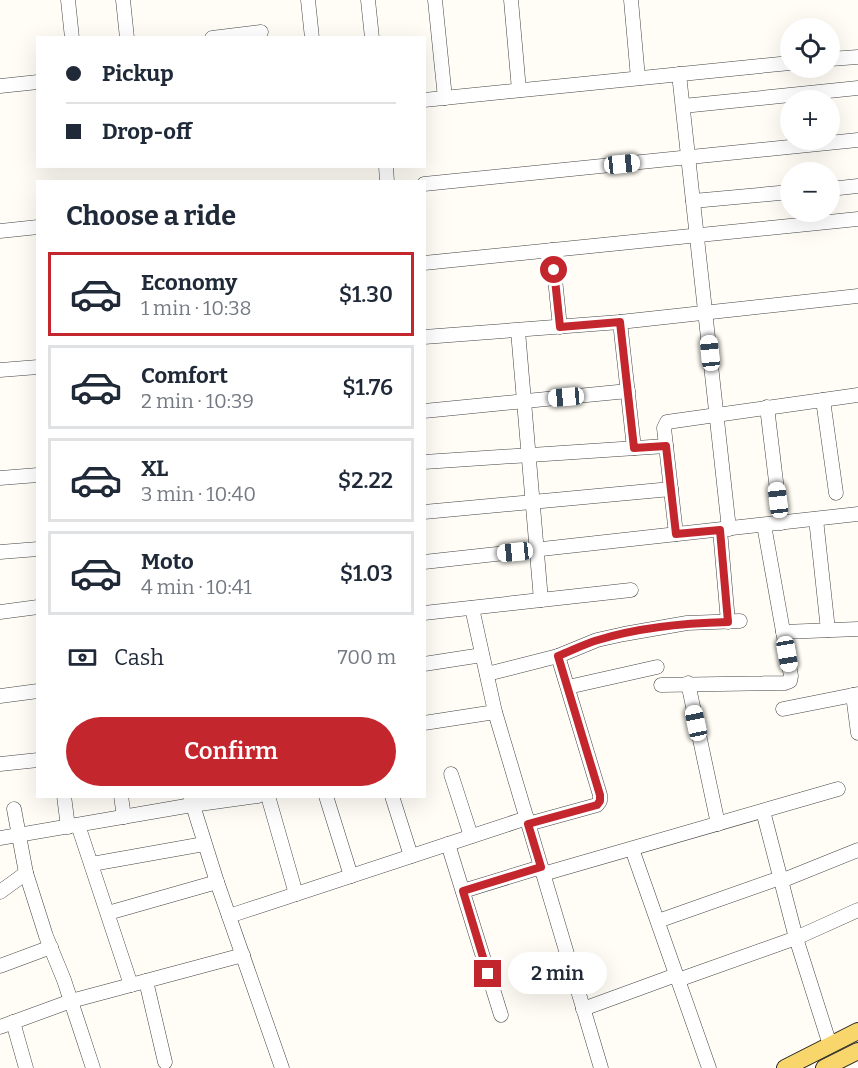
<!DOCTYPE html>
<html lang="en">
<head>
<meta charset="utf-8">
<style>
  body { margin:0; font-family:Bitter,serif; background:#f6f6f7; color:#1f2937; height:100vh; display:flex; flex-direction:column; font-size:22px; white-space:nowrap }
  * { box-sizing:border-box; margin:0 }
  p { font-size:20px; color:#747a83 }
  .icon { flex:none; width:33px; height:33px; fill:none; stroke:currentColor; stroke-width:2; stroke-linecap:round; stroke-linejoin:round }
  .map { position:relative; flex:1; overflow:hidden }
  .details { position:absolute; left:36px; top:180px; width:390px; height:618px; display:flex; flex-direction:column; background:#fff; border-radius:0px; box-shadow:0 6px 24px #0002 }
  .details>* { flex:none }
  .banner { position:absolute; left:36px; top:36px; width:390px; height:132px; border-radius:0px; box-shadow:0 6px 24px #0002; display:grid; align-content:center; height:132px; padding:0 30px; background:#fff }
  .buttons { position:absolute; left:780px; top:18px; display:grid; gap:12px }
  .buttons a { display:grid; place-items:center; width:60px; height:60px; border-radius:50%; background:#fff; box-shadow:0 6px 24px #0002; font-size:30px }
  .end { position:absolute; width:27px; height:27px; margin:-14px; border:8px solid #c4262e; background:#fff; box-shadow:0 0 0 3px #fff }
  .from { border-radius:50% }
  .bubble { position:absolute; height:42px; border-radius:21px; background:#fff; box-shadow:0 6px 24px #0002; font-size:20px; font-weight:600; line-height:42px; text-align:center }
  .car { position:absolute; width:18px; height:36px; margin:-18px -9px; border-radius:8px; box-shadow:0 0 4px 2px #0007; background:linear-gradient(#fff 24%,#345 0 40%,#fff 0 76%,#345 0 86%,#fff 0) }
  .banner b { display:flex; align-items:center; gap:21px; height:57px; font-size:22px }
  .banner b+b { border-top:2px solid #e0e1e3 }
  .banner i { width:15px; height:15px; background:#1f2937 }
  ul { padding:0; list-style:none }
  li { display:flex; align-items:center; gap:18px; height:84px; margin:0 12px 9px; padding:0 18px; border:3px solid #e0e1e3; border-radius:0px }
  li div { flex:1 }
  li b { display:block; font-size:22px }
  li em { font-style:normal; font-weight:600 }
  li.selected { border-color:#c4262e }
  li>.icon { width:54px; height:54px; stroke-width:1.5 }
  h2 { padding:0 30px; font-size:27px; line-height:72px }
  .pay { display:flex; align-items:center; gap:15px; height:66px; padding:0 30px; font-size:22px }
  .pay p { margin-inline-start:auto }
  .button { display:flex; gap:12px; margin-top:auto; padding:12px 30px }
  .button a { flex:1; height:69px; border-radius:36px; background:#c4262e; color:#fff; font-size:24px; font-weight:600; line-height:69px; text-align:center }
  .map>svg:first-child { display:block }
</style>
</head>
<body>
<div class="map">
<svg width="858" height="1068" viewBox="0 0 858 1068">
  <rect width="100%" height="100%" fill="#fffdf5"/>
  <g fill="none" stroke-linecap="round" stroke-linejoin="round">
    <defs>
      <g id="minor">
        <polyline points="68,0 72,38"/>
        <polyline points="123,0 127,38"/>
        <polyline points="308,0 312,38"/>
        <polyline points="368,0 372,38"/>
        <polyline points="435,0 445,98"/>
        <polyline points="511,0 519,90"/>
        <polyline points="631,0 638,78"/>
        <polyline points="212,38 261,32"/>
        <polyline points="830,59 858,57"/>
        <polyline points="679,74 729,529"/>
        <polyline points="0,86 38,82"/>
        <polyline points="424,100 790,63"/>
        <polyline points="683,106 858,88"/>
        <polyline points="386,166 387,182"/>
        <polyline points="424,184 858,140"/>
        <polyline points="830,189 858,186"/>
        <polyline points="693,201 790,192"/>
        <polyline points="0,231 38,227"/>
        <polyline points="552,250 560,327"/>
        <polyline points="424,263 858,219"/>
        <polyline points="620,322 634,448"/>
        <polyline points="518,331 541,600"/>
        <polyline points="424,337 620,322 858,296"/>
        <polyline points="0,370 38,367"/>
        <polyline points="823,400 836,493"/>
        <polyline points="767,407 781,523"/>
        <polyline points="424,411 628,391"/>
        <polyline points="424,462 666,446"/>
        <polyline points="0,478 38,475"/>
        <polyline points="424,512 671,489"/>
        <polyline points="816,519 828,630"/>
        <polyline points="720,530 728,622"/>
        <polyline points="676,534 664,428 667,422 858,395"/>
        <polyline points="0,552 38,549"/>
        <polyline points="424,562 858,514"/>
        <polyline points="472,608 495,712 601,1068"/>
        <polyline points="0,612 38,607"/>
        <polyline points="424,613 631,590"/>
        <polyline points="783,632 858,629"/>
        <polyline points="424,664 482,655"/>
        <polyline points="487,674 558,656 597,640 624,634 687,623 740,621"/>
        <polyline points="688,683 718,824"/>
        <polyline points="661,685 785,683 790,681 791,676 764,525"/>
        <polyline points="568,687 657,667"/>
        <polyline points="853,695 858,733"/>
        <polyline points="0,696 38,691"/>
        <polyline points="783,709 858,694"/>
        <polyline points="424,723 495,712"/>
        <polyline points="0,764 38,760"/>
        <polyline points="451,774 471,836"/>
        <polyline points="64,796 68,827"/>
        <polyline points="121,796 124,817"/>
        <polyline points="190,796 217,882 282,1068"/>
        <polyline points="268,796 296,894"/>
        <polyline points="326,796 351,876"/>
        <polyline points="392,796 411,856"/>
        <polyline points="14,809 26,873 46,936 64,980 93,1068"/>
        <polyline points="763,811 796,938 830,1045"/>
        <polyline points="528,824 597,805 600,801 600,795 558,656"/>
        <polyline points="78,825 131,985"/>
        <polyline points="0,838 192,805 258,796"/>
        <polyline points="448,844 501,1015"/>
        <polyline points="632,849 709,1068"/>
        <polyline points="92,864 204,844"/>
        <polyline points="543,874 838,789"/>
        <polyline points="781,881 858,850"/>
        <polyline points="463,891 541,867"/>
        <polyline points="0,892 26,873"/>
        <polyline points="108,913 217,882"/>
        <polyline points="229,916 527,818"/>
        <polyline points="658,921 780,878"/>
        <polyline points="0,966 51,947"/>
        <polyline points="678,980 796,938 858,910"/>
        <polyline points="146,981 165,1062"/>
        <polyline points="583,1009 676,975"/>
        <polyline points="13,1022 26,1068"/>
        <polyline points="0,1027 71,1001 243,955"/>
      </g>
      <g id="major">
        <polyline points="785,1068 858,1031"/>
        <polyline points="824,1068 858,1051"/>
      </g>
    </defs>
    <use href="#minor" stroke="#444" stroke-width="15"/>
    <use href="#major" stroke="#222" stroke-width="18"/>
    <use href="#minor" stroke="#fff" stroke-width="14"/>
    <use href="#major" stroke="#f9d66b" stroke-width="16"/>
  </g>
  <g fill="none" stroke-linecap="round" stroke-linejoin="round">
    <path stroke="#c4262e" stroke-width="8" d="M488,974L463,891L541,867L528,824L597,805L600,801V795L558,656C571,651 584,644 598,640C640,627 685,623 728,622L720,530L676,534L666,446L634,448L620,322L560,327L554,270"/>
  </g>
</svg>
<div class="buttons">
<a><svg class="icon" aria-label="locate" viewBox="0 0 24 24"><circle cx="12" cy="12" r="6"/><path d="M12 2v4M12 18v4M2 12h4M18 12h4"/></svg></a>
<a>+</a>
<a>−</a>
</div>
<i class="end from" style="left:554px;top:270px"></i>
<i class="end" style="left:488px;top:974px"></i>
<div class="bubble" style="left:508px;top:952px;width:99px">2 min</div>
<i class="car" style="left:622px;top:164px;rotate:84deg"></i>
<i class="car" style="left:710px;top:353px;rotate:354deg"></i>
<i class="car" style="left:566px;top:397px;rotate:265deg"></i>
<i class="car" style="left:778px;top:500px;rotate:353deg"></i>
<i class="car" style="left:515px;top:552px;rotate:264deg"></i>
<i class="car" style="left:787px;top:654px;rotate:170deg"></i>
<i class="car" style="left:696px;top:723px;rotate:348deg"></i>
<div class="banner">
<b><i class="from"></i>Pickup</b>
<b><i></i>Drop-off</b>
</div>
<section class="details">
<h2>Choose a ride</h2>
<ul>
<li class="selected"><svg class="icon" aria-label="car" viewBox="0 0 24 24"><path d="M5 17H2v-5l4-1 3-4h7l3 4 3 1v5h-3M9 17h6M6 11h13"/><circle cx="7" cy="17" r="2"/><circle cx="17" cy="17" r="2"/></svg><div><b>Economy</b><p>1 min · 10:38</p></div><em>$1.30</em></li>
<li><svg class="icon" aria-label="car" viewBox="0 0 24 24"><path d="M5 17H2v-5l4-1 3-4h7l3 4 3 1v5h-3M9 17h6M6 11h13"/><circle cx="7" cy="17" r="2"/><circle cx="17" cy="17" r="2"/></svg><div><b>Comfort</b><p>2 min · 10:39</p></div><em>$1.76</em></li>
<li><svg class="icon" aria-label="car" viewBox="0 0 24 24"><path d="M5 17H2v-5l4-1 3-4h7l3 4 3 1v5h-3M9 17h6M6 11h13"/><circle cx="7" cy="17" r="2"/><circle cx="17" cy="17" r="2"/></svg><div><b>XL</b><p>3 min · 10:40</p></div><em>$2.22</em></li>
<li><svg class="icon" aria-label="car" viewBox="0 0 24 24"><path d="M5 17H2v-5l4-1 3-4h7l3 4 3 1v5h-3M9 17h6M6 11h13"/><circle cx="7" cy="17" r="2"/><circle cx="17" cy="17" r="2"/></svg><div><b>Moto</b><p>4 min · 10:41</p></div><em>$1.03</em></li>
</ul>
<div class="pay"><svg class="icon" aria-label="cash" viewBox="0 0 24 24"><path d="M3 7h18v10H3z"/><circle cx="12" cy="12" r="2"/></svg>Cash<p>700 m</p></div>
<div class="button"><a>Confirm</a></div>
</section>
</div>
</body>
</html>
